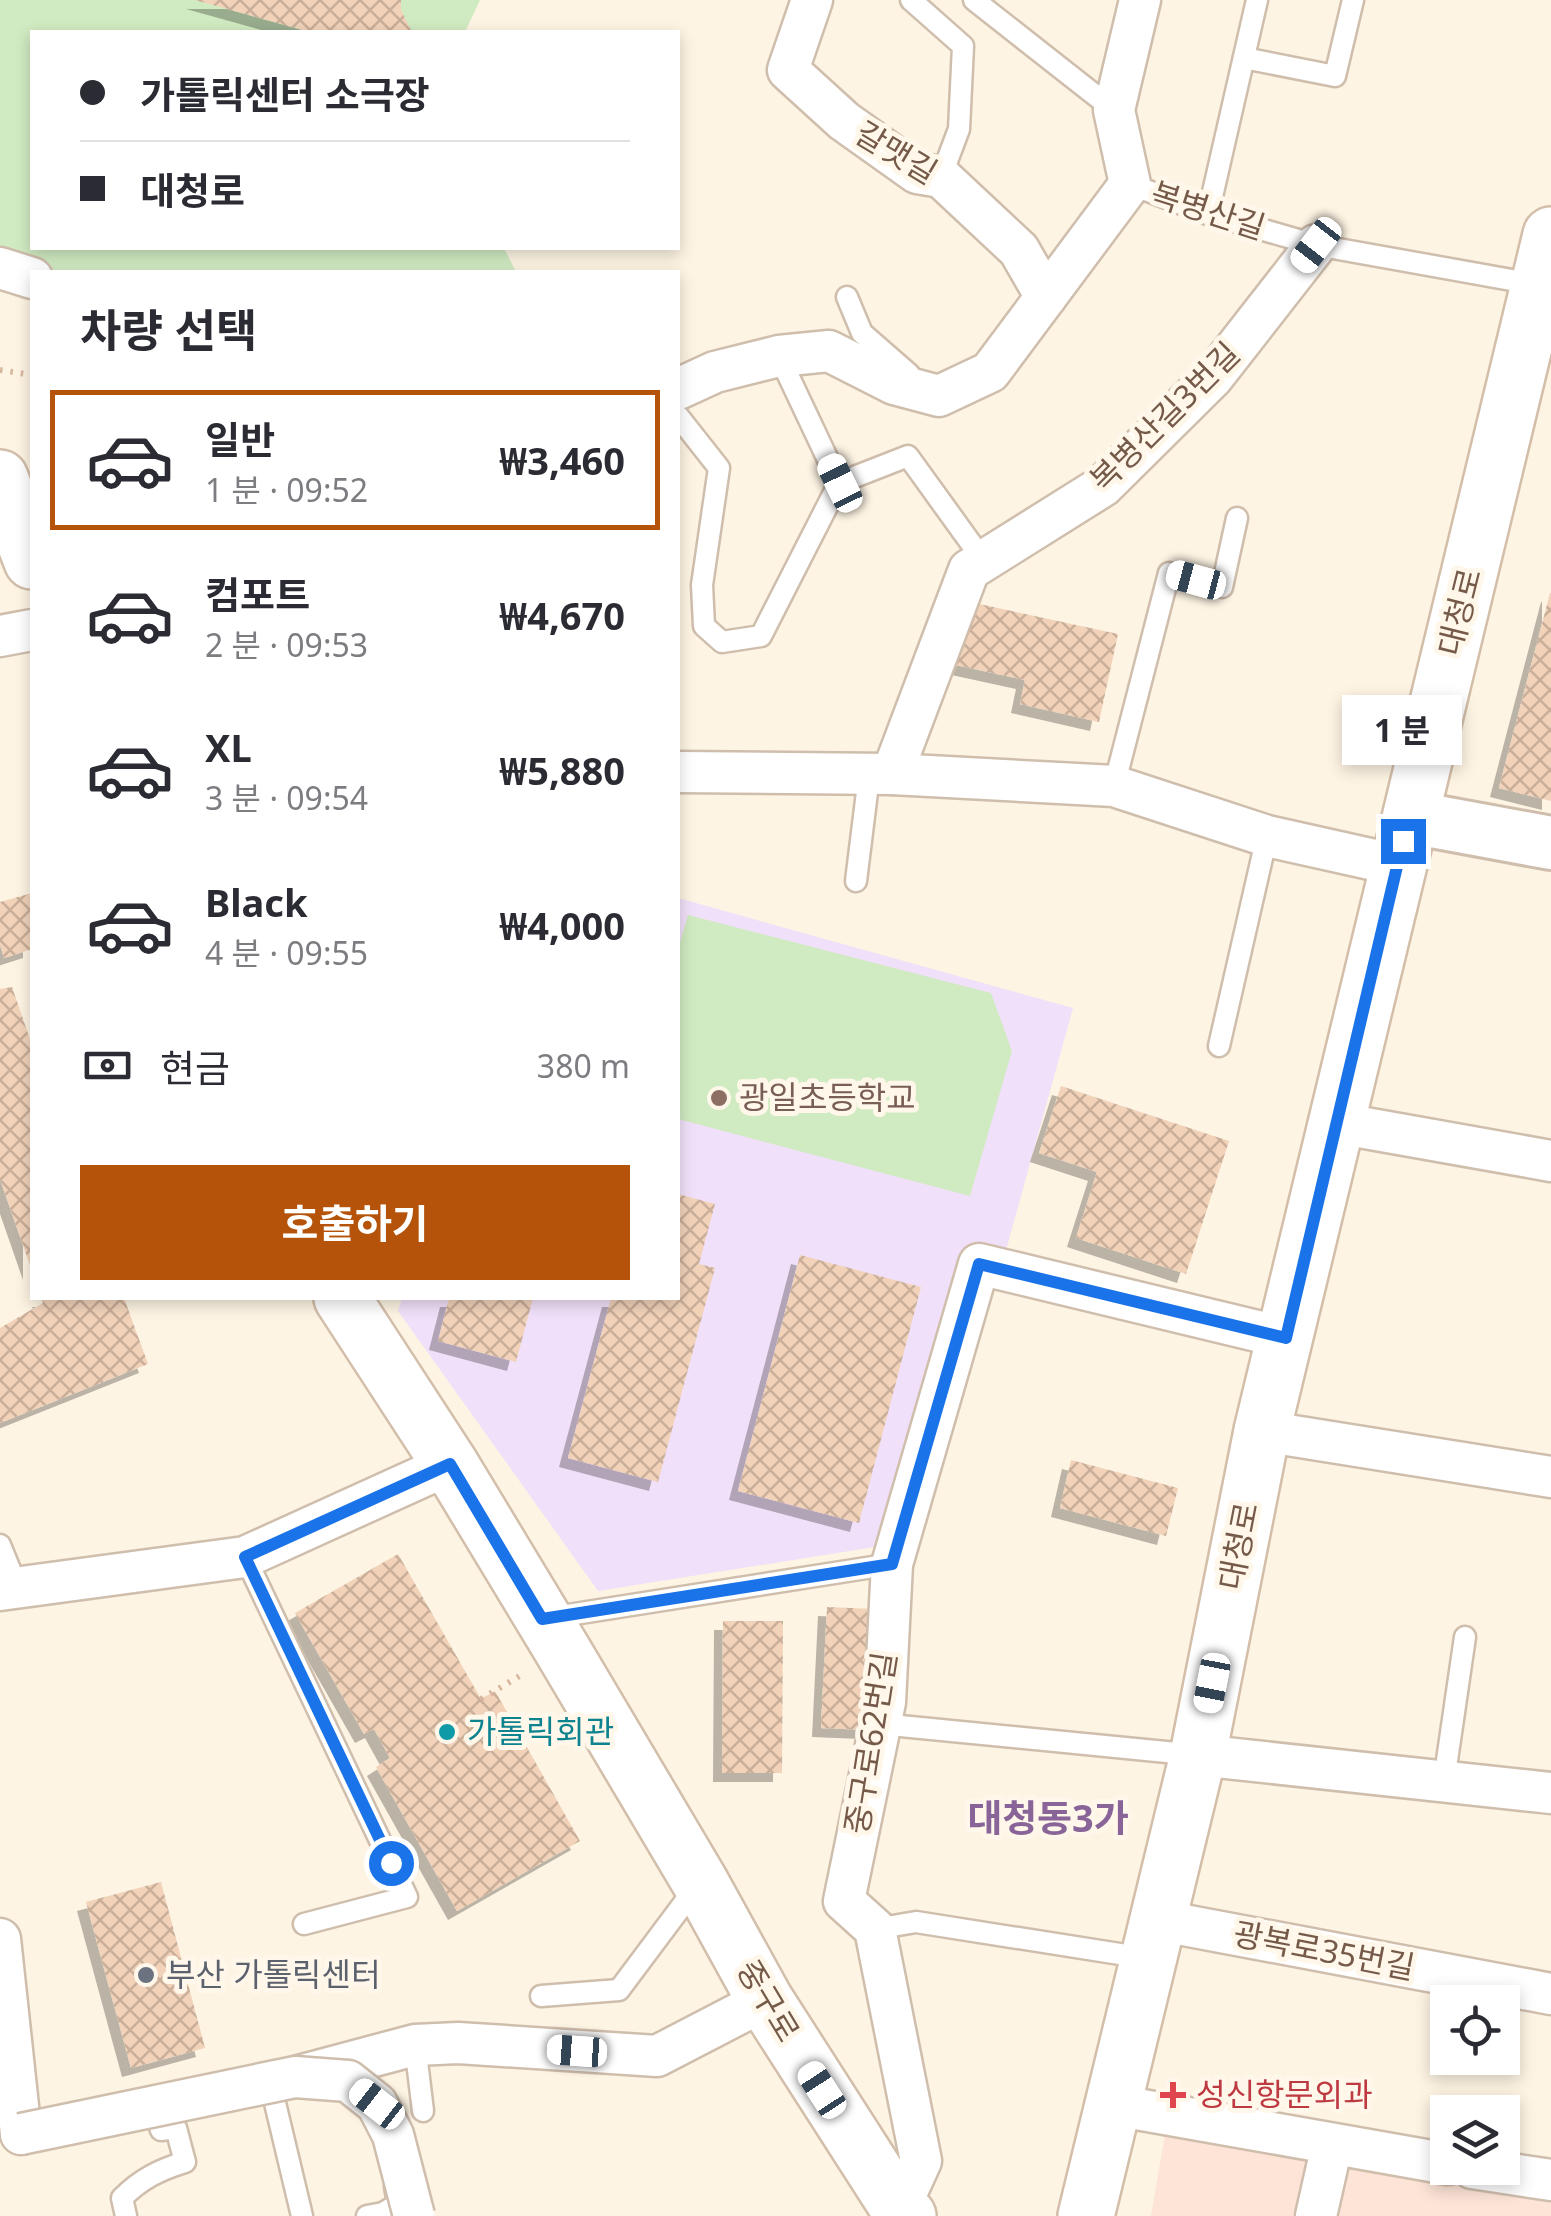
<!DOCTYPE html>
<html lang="ko">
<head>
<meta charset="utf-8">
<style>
  body { margin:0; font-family:"Noto Sans","Noto Sans KR",sans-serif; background:#f7f7f7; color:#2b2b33; height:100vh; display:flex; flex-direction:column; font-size:38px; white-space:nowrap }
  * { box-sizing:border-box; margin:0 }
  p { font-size:32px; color:#7c7c81 }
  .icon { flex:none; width:55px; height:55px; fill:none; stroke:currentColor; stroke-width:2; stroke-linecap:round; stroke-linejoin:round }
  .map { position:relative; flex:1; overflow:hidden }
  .details { position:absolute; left:30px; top:270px; width:650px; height:1030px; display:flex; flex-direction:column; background:#fff; border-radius:0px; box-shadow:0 5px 15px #0003 }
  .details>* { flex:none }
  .banner { position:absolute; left:30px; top:30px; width:650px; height:220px; border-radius:0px; box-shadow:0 5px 15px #0003; display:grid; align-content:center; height:220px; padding:0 50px; background:#fff }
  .fabs { position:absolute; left:1430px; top:1985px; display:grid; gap:20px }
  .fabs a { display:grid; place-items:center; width:90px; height:90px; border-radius:0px; background:#fff; box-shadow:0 5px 15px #0003; font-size:50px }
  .end { position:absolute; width:45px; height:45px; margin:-22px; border:12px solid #1a73e8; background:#fff; box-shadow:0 0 0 5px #fff }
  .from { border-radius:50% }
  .bubble { position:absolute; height:70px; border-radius:0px; background:#fff; box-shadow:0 5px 15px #0003; font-size:32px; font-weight:700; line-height:70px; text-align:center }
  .car { position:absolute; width:30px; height:60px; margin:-30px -15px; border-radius:12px; box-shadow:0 0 8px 2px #0007; background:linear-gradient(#fff 24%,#345 0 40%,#fff 0 76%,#345 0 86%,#fff 0) }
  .banner b { display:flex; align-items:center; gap:35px; height:95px; font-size:38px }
  .banner b+b { border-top:2px solid #e1e1e2 }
  .banner i { width:25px; height:25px; background:#2b2b33 }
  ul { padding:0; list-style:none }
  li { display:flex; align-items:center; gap:30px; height:140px; margin:0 20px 15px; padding:0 30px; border:5px solid transparent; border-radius:0px }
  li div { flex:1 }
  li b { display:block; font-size:38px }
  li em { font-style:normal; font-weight:700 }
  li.selected { border-color:#b45309 }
  li>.icon { width:90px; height:90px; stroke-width:1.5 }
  h2 { padding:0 50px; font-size:45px; line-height:120px }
  .pay { display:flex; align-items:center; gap:25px; height:110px; padding:0 50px; font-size:38px }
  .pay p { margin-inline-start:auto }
  .cta { display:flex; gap:20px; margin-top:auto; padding:20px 50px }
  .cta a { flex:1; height:115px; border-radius:0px; background:#b45309; color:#fff; font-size:40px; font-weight:700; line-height:115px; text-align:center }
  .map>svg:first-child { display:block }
</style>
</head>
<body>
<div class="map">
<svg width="1551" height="2216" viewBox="0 0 1551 2216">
  <defs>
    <pattern id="building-cross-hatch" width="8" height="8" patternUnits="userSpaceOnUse" patternTransform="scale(2.5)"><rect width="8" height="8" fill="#f2d3ba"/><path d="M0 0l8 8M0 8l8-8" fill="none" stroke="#c9ae99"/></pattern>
    <filter id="shadow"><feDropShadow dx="-9" dy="9" stdDeviation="0" flood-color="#0004"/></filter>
  </defs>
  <rect width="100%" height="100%" fill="#fdf4e3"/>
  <polygon fill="#fde4d7" points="1165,2134 1551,2182 1551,2216 1151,2216"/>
  <polygon fill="#f1e0f9" points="678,898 1073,1008 1005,1254 881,1546 598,1591 398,1311 402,1298 678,1298"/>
  <g fill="#d0eac1">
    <polygon points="0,0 480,0 465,32 32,32 32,248 504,248 516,272 32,272 31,278 0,247"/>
    <polygon points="688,915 991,993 1012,1051 970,1196 678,1119 678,949"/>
  </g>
  <g fill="url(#building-cross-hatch)" filter="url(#shadow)">
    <polygon points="195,0 401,0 401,10 412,32 310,32"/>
    <polygon points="1550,593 1551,593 1551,801 1499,788"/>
    <polygon points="970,602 1118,634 1099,722 1020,704 1025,680 956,665"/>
    <polygon points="32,893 32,949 4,958 0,944 0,902"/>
    <polygon points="12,987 32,1045 32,1271 0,1179 0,989"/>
    <polygon points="1061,1086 1229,1141 1186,1274 1076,1238 1097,1172 1039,1153"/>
    <polygon points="678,1194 715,1204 699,1264 715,1268 658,1482 568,1458 611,1298 678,1298"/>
    <polygon points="800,1255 921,1287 859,1523 738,1491"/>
    <polygon points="41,1298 124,1298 148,1364 0,1423 0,1328 43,1303"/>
    <polygon points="449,1298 533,1298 516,1362 438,1341"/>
    <polygon points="1071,1460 1178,1488 1166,1536 1060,1508"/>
    <polygon points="398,1554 481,1699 495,1691 580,1841 457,1911 376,1767 390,1758 374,1729 364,1734 295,1613"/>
    <polygon points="827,1607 875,1609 870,1730 821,1728"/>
    <polygon points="723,1621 783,1621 782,1773 722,1773"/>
    <polygon points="161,1882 205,2048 131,2068 86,1902"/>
  </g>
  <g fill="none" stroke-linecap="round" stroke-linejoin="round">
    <defs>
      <g id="service">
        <polyline points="911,0 963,46 959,129 941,177"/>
        <polyline points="974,0 1114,110"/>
        <polyline points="1244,58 1335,76 1353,0"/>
        <polyline points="1130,184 1208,214 1316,245 1534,284"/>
        <polyline points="1208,214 1257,0"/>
        <polyline points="847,297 862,333 909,374"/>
        <polyline points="779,356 839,483"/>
        <polyline points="678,416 719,468 702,585 704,626 722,642 761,636 839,483 908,456 983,560"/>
        <polyline points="1114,786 1169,573 1222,587 1237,518"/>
        <polyline points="856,881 869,776"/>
        <polyline points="1219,1046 1267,836"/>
        <polyline points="0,1545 17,1587"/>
        <polyline points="245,1557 407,1897 304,1924"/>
        <polyline points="549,1618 892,1564"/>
        <polyline points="880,1724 1197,1755"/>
        <polyline points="1444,1781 1465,1637"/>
        <polyline points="875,1929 916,1922 1145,1958"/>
        <polyline points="541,1996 619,1990 696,1887"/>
        <polyline points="415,2045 423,2111"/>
        <polyline points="270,2082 302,2216"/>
        <path d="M126,2216L122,2198C141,2179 159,2170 185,2162L176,2128L161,2130L153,2106"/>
        <polyline points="367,2216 383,2213 398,2204 395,2186"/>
      </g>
      <g id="minor">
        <polyline points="812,0 788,70 844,121 917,173 941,177 1019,250 1046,297"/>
        <polyline points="0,268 32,278"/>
        <polyline points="678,389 715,372 779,356 829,351 894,384 939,396 990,372 1130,184 1114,110 1140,0"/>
        <polyline points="0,636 32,630"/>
        <polyline points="678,772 892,774 1114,786 1267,836 1397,865"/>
        <polyline points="892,774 969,570 1103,486 1213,377 1316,245"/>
        <polyline points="1337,1123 1551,1161"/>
        <polyline points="1262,1431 1551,1477"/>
        <polyline points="0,1590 245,1557 450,1464"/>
        <polyline points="1198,1755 1551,1793"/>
        <polyline points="1157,1920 1551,1994"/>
        <polyline points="0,1939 21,2134"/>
        <polyline points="299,2076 415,2045 458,2043 657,2056 765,2000"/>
        <polyline points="1114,2105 1448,2164"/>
        <polyline points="1472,2168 1551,2180"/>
        <polyline points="899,2209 921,2161 875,1929 844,1901 885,1702 892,1564 979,1264 1286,1338"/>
        <polyline points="1316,2216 1332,2145"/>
      </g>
      <polyline id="tertiary" points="1410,817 1551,843"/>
      <g id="secondary">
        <polyline points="0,478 32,561"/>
        <polyline points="342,1298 450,1464 563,1651 700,1882 765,2000 899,2209 908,2216"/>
        <polyline points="1086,2216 1198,1755 1262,1431 1551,235"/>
      </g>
    </defs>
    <use href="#service" stroke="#d0bead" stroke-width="25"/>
    <use href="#minor" stroke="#d0bead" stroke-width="45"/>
    <use href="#tertiary" stroke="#d0bead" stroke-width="58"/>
    <use href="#secondary" stroke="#d3bea9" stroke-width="60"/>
    <g stroke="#d7b69d" stroke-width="6" stroke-dasharray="2.5 8" stroke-linecap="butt">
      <polyline points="0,370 32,375"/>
      <polyline points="481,1699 523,1674"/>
    </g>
    <use href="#service" stroke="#fff" stroke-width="20"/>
    <use href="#minor" stroke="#fff" stroke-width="40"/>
    <use href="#tertiary" stroke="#fff" stroke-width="52"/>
    <use href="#secondary" stroke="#fff" stroke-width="55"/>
    <defs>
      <polyline id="minor-bridge" points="21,2134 295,2077 348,2081 377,2104 393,2135 414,2216"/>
    </defs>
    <use href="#minor-bridge" stroke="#d0bead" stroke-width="45" stroke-linecap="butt"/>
    <use href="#minor-bridge" stroke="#fff" stroke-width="40"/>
  </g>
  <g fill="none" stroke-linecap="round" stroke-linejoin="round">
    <polyline stroke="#1a73e8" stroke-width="12" points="391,1863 245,1557 450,1464 542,1619 892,1564 979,1264 1286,1338 1403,841"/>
  </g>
  <circle fill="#8d6e63" stroke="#fff7ea" stroke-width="4" cx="719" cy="1098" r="10"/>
  <circle fill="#0f9aa8" stroke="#fff7ea" stroke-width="4" cx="447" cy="1732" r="10"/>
  <circle fill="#6b7280" stroke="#fff7ea" stroke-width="4" cx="146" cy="1975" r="10"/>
  <path fill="#e0444e" stroke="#fff7ea" stroke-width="4" d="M1168 2080h10v10h10v10h-10v10h-10v-10h-10v-10h10z"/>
  <g text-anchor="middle" stroke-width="10" stroke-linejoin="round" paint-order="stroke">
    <g font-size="32" fill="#755a49" stroke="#fff7ea">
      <text transform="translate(896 153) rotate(31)" y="11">갈맷길</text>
      <text transform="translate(1208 211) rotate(18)" y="11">복병산길</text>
      <text transform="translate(1165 417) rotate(-45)" y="11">복병산길3번길</text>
      <text transform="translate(1460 612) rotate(-76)" y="11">대청로</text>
      <text transform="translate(1239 1546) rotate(-79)" y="11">대청로</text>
      <text transform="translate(871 1743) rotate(-81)" y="11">중구로62번길</text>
      <text transform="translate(1324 1951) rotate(11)" y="11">광복로35번길</text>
      <text transform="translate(768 2001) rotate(59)" y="11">중구로</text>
    </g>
    <g font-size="32" fill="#785e54" stroke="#fff7ea" text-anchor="start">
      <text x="739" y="1109">광일초등학교</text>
    </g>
    <g font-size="32" fill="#0d838f" stroke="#fff7ea" text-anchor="start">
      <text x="467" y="1743">가톨릭회관</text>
    </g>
    <g font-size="32" fill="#5b616d" stroke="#fff7ea" text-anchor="start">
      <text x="166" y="1986">부산 가톨릭센터</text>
    </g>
    <g font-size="32" fill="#be3a42" stroke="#fff7ea" text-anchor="start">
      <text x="1196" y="2106">성신항문외과</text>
    </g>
    <g font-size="38" font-weight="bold" fill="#896499" stroke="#fff7ea">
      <text x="1048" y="1832">대청동3가</text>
    </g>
  </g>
</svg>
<div class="fabs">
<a><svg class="icon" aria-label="locate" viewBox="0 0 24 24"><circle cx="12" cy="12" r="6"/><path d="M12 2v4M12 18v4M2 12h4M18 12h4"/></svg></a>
<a><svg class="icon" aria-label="layers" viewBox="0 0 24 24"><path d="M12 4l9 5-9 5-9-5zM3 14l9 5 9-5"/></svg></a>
</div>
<i class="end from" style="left:391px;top:1863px"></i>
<i class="end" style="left:1403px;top:841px"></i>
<div class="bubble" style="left:1342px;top:695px;width:120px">1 분</div>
<i class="car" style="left:1316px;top:245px;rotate:218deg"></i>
<i class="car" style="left:840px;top:483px;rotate:334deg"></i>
<i class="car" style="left:1196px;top:580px;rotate:285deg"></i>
<i class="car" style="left:1212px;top:1683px;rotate:191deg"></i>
<i class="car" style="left:577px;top:2051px;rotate:274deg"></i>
<i class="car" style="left:822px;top:2090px;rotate:327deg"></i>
<i class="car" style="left:377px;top:2104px;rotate:308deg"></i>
<div class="banner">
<b><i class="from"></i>가톨릭센터 소극장</b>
<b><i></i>대청로</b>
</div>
<section class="details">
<h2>차량 선택</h2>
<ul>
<li class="selected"><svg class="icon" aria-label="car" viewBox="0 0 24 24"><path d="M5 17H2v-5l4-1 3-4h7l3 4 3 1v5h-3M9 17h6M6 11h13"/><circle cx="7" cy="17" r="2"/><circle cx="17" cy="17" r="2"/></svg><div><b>일반</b><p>1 분 · 09:52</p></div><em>₩3,460</em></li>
<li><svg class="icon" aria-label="car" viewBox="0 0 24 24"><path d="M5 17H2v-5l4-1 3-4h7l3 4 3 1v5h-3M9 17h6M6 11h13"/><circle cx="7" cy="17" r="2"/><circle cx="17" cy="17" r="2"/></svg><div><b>컴포트</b><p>2 분 · 09:53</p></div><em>₩4,670</em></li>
<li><svg class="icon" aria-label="car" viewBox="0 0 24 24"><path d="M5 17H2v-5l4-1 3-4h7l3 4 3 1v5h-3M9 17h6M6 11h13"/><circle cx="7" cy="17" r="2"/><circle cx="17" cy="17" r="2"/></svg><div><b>XL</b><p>3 분 · 09:54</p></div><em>₩5,880</em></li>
<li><svg class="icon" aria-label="car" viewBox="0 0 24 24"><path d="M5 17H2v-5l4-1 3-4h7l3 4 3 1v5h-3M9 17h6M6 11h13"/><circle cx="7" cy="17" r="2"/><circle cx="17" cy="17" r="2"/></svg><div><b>Black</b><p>4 분 · 09:55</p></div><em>₩4,000</em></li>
</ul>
<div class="pay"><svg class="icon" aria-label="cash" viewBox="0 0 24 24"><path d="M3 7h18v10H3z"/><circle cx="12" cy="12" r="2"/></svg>현금<p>380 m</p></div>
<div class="cta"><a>호출하기</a></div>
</section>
</div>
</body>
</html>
